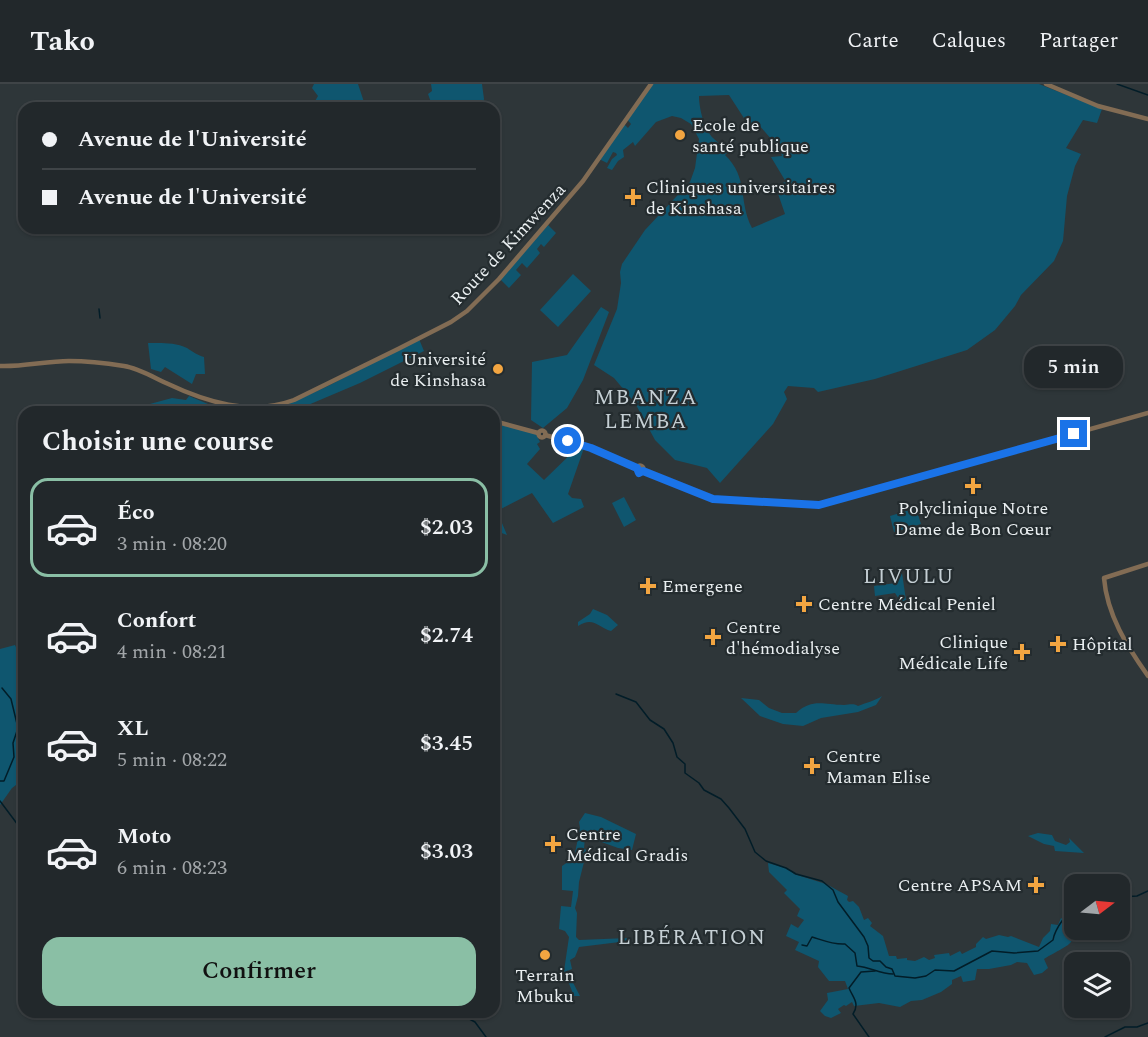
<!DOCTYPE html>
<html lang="fr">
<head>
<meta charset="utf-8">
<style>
  body { margin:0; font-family:Spectral,serif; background:#2a3033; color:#f1f3f6; height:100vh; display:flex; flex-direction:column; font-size:22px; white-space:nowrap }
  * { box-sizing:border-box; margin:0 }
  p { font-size:20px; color:#a2a6a9 }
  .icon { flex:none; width:33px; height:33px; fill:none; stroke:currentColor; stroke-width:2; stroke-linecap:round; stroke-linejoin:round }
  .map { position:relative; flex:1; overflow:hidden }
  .side { position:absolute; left:18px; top:322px; width:482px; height:612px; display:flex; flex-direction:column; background:#22282b; border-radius:18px; box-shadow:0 2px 4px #0004,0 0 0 2px #3f4447 }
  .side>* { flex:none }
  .guide { position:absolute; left:18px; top:18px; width:482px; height:132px; border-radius:18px; box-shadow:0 2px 4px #0004,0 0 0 2px #3f4447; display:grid; align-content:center; height:132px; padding:0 24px; background:#22282b }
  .needle { width:39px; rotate:74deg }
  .fabs { position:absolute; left:1064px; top:790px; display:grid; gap:12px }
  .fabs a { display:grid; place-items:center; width:66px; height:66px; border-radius:12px; background:#22282b; box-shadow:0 2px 4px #0004,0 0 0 2px #3f4447; font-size:30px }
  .end { position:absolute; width:27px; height:27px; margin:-14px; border:8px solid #1a73e8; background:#fff; box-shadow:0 0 0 3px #fff }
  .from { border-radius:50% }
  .bubble { position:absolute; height:42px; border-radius:18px; background:#22282b; box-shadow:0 2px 4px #0004,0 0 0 2px #3f4447; font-size:20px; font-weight:600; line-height:42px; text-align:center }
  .guide b { display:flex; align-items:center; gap:21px; height:57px; font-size:22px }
  .guide b+b { border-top:2px solid #3f4447 }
  .guide i { width:15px; height:15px; background:#f1f3f6 }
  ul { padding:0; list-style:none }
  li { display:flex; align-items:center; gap:18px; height:99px; margin:0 12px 9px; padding:0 12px; border:3px solid transparent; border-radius:18px }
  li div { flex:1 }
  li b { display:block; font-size:22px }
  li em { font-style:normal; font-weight:600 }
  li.active { border-color:#8abfa5 }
  li>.icon { width:54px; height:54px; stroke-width:1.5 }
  h2 { padding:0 24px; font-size:27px; line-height:72px }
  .primary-button { display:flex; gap:12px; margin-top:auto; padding:12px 24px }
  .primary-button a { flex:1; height:69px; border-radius:18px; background:#8abfa5; color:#111; font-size:24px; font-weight:600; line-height:69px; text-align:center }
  header { display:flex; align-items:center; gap:36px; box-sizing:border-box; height:84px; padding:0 30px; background:#22282b; border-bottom:2px solid #3f4447 }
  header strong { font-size:28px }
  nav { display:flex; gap:33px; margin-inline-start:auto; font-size:21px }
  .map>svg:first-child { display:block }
</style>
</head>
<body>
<header>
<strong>Tako</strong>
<nav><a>Carte</a><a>Calques</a><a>Partager</a></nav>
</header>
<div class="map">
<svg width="1148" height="953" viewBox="0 0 1148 953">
  <rect width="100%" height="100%" fill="#2e3639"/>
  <g fill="#0f566f" fill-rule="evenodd">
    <polygon points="314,0 358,0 366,24 311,24 318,12 312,4"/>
    <polygon points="431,0 482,0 484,15 482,24 433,24 428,10 432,7"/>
    <path d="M653,0H1039L1102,25L1097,39L1083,36L1066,64L1081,70L1075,82L1067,112L1063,157L1054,177L1021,211L1015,222L995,246L967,266L875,295L818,308L814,304L788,302L784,308L787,315L773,340L720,399L707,384L675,376L655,356L635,319L614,294L594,281L617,225L621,199L620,188L622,180L645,146L690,98L695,84L699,55L691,40L681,34L672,32L656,38L635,62L633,58L623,66L624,73L618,77L612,86L607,84L612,75L617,71L616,69L613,68L607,79L599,75L623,39L628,44L631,40L626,34ZM729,11L751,45L758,40L779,64L782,72L771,73L786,98L775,101L785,130L752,144C738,117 749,94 725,71L728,68C724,62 718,59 713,54C704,45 699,24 699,12Z"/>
    <polygon points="548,141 556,149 544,163 541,160 537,165 540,169 527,184 522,179 516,186 521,191 509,204 500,195"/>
    <polygon points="573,190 591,207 558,243 540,226"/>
    <polygon points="601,223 609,228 583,296 567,324 543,344 531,336 532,278 567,271"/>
    <polygon points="419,255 424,267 360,299 301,324 286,328 239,328 240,325 261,325 286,321 328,302"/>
    <path d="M148,259C161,259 174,258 187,264C193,268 197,271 204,273L205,290H196L192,300L165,283L161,288L151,285Z"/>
    <path d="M189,312L208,320L230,323L228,328C212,328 197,324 181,323C161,322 143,330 124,327L172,314L186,316Z"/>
    <polygon points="494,339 536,350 540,358 537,360 540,365 527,380 544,396 579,362 584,364 568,410 572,414 581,415 584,423 553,439 532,409 497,427 507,451 499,448 499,451 494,449"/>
    <polygon points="624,413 636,436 624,443 612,419"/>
    <polygon points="916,424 921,440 894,448 890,432"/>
    <polygon points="902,489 906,516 901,518 895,509 875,512 874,502 896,499 895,490"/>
    <path d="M593,525L607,531L618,541L611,547C598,543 593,532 578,542V538L590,530Z"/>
    <polygon points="15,561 24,581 24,695 12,704 0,721 0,565"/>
    <path d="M882,612L876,621L858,628L821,634L803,642L783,640L760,632L741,614L759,616L769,624L782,629H796C813,614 823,621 844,621C850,621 852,619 858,622C867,618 875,617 882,612Z"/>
    <polygon points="585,729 601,733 636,750 632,766 618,764 585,752 584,765 587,766 579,798 578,812 575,824 577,829 576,853 579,856 628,854 628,857 579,863 575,873 570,876 572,885 567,887 580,912 574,912 564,887 569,853 565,847 559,845 561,822 571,823 573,807 562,806 562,782 574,774 580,744 579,738"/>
    <polygon points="1038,749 1052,751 1055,757 1066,761 1070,758 1069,754 1084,769 1055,767 1054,762 1044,760 1028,752"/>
    <path d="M768,779L789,785L794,790L826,800L848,812L847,816L849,818L853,817L859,823L864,836L868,834L872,839L870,842L883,852L889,872H896L897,875L907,874V876L915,877L924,873L929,876L935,874L934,871L949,869L950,872L960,867L962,870L976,863V860L983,853L986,855L999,851L1008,853L1011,852L1039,863L1043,854L1050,847L1051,840L1058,841L1061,834L1065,837L1069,828L1074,825C1074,864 1078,855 1044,875L1048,884L1042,889L1034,891L1027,879L1017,878L1011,881L989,885H977L975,896L963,898L961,892L952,896V900L941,908L922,916L911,917L900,923L879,919L854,922L852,918L846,922L844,921L838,925L841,929L831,934L825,932L820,927L828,916L827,909L848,905L845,897H829L818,883L819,877L795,866L799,858L786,852L791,840L798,844L804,836L797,832L800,825L784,809L787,806L769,788Z"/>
  </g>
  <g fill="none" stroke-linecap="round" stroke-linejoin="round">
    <g stroke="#021d28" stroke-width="1.5">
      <polyline points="1117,0 1148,11"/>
      <polyline points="99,225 100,234"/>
      <path d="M616,610L636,618L650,636L664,645L673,659L677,673L685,680V689L699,699L704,706L721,715L729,724L745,745L755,768L766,777L786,784L796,790L822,797L833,806L838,818L864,853L868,862L869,874L873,877H880L886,883L892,885L895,892L915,894L926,892L935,886L954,887L992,867L1014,869L1038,867L1053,856C1055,843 1064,836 1070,825H1074"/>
      <polyline points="0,697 4,697 14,673 13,659 18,644 11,615 2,604"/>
      <polyline points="0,717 24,749"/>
      <polyline points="1119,813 1137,812 1148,807"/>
      <path d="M802,861L807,862L812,853C822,856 834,861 845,860L855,869L857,882C870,883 880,890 893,890"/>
      <polyline points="456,928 475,938 486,953"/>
      <path d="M869,953L853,930C860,919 853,914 849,904L861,888L875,887"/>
      <polyline points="1105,953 1125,943 1137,943 1148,939"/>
    </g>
    <g stroke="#826c54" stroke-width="4.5">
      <polyline points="1046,0 1098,22 1148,35"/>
      <path d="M0,282C23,283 46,277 69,277C87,277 105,279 124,282C138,284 153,293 166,299C206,318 250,332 294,316L398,265L451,238L467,227L499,195L583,97L651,0"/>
      <polyline points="458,327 462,328"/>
      <polyline points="494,337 538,349"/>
      <circle cx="542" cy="350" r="3.5"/>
      <polyline points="545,351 584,362 637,384"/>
      <circle cx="640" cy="385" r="3.5"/>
      <polyline points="643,387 713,415 819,421 1148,329"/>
      <path d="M1148,480L1104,494C1107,531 1127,562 1148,592"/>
    </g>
  </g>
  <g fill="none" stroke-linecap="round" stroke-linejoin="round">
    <polyline stroke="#1a73e8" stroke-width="8" points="568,357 591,364 637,384 639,389 643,387 713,415 819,421 1074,350"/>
  </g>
  <g fill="#f2a541" stroke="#242c2f" stroke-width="2">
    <circle cx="680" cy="51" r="6"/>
    <path d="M630 104h6v6h6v6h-6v6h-6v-6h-6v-6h6z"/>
    <circle cx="498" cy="285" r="6"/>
    <path d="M970 393h6v6h6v6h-6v6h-6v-6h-6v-6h6z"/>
    <path d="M645 493h6v6h6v6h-6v6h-6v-6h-6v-6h6z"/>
    <path d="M801 511h6v6h6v6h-6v6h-6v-6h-6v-6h6z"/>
    <path d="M710 544h6v6h6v6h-6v6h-6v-6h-6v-6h6z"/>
    <path d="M1055 551h6v6h6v6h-6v6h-6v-6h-6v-6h6z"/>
    <path d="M1019 559h6v6h6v6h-6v6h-6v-6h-6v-6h6z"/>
    <path d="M809 673h6v6h6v6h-6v6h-6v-6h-6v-6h6z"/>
    <path d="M550 751h6v6h6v6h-6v6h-6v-6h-6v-6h6z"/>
    <path d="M1033 792h6v6h6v6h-6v6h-6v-6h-6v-6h6z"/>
    <circle cx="545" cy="871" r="6"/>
  </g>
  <g text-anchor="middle" stroke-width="4.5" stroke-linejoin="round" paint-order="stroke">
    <g font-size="18" fill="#eaeff1" stroke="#242c2f" text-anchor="start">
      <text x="692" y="47">Ecole de<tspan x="692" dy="21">santé publique</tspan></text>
      <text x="646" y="109">Cliniques universitaires<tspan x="646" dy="21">de Kinshasa</tspan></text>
      <text x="486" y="281" text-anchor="end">Université<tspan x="486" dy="21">de Kinshasa</tspan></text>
      <text x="973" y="430" text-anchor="middle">Polyclinique Notre<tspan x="973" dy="21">Dame de Bon Cœur</tspan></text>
      <text x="662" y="508">Emergene</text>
      <text x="818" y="526">Centre Médical Peniel</text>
      <text x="726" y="549">Centre<tspan x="726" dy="21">d'hémodialyse</tspan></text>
      <text x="1008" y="564" text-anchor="end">Clinique<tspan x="1008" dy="21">Médicale Life</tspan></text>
      <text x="1072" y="566">Hôpital</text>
      <text x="826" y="678">Centre<tspan x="826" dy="21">Maman Elise</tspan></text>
      <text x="566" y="756">Centre<tspan x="566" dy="21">Médical Gradis</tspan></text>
      <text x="1022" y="807" text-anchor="end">Centre APSAM</text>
      <text x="545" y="897" text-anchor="middle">Terrain<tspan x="545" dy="21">Mbuku</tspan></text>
    </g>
    <g font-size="18" fill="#eaeff1" stroke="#242c2f">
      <text transform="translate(508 160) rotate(-47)" y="6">Route de Kimwenza</text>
    </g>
    <g font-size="21" letter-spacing="1.5" fill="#c5cfd4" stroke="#242c2f">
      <text x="646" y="320">MBANZA<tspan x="646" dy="24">LEMBA</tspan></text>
      <text x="909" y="499">LIVULU</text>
      <text x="692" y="860">LIBÉRATION</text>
    </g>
  </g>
</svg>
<div class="fabs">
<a><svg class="needle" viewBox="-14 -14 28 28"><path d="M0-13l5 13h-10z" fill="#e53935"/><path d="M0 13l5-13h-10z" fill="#a2a6a9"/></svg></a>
<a><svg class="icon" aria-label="layers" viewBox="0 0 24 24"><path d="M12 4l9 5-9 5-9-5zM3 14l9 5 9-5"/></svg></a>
</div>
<i class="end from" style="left:568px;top:357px"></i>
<i class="end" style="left:1074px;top:350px"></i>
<div class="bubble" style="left:1024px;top:262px;width:99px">5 min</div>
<div class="guide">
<b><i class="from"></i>Avenue de l'Université</b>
<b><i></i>Avenue de l'Université</b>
</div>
<section class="side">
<h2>Choisir une course</h2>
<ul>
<li class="active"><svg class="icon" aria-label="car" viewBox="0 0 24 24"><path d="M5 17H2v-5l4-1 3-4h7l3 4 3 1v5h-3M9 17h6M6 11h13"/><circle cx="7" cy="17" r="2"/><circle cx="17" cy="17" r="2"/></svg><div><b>Éco</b><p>3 min · 08:20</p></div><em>$2.03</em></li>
<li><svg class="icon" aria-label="car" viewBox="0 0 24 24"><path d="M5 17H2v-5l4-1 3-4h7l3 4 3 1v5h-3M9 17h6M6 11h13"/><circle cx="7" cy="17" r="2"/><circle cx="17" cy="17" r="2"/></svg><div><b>Confort</b><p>4 min · 08:21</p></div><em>$2.74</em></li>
<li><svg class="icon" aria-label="car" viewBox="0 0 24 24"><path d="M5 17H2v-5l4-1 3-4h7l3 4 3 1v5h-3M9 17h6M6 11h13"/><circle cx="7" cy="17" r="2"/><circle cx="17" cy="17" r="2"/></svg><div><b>XL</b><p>5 min · 08:22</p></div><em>$3.45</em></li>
<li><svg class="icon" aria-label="car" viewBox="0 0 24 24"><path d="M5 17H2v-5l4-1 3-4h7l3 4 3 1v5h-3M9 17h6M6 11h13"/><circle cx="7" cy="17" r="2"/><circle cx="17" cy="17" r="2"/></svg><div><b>Moto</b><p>6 min · 08:23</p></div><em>$3.03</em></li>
</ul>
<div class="primary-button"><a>Confirmer</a></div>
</section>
</div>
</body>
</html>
